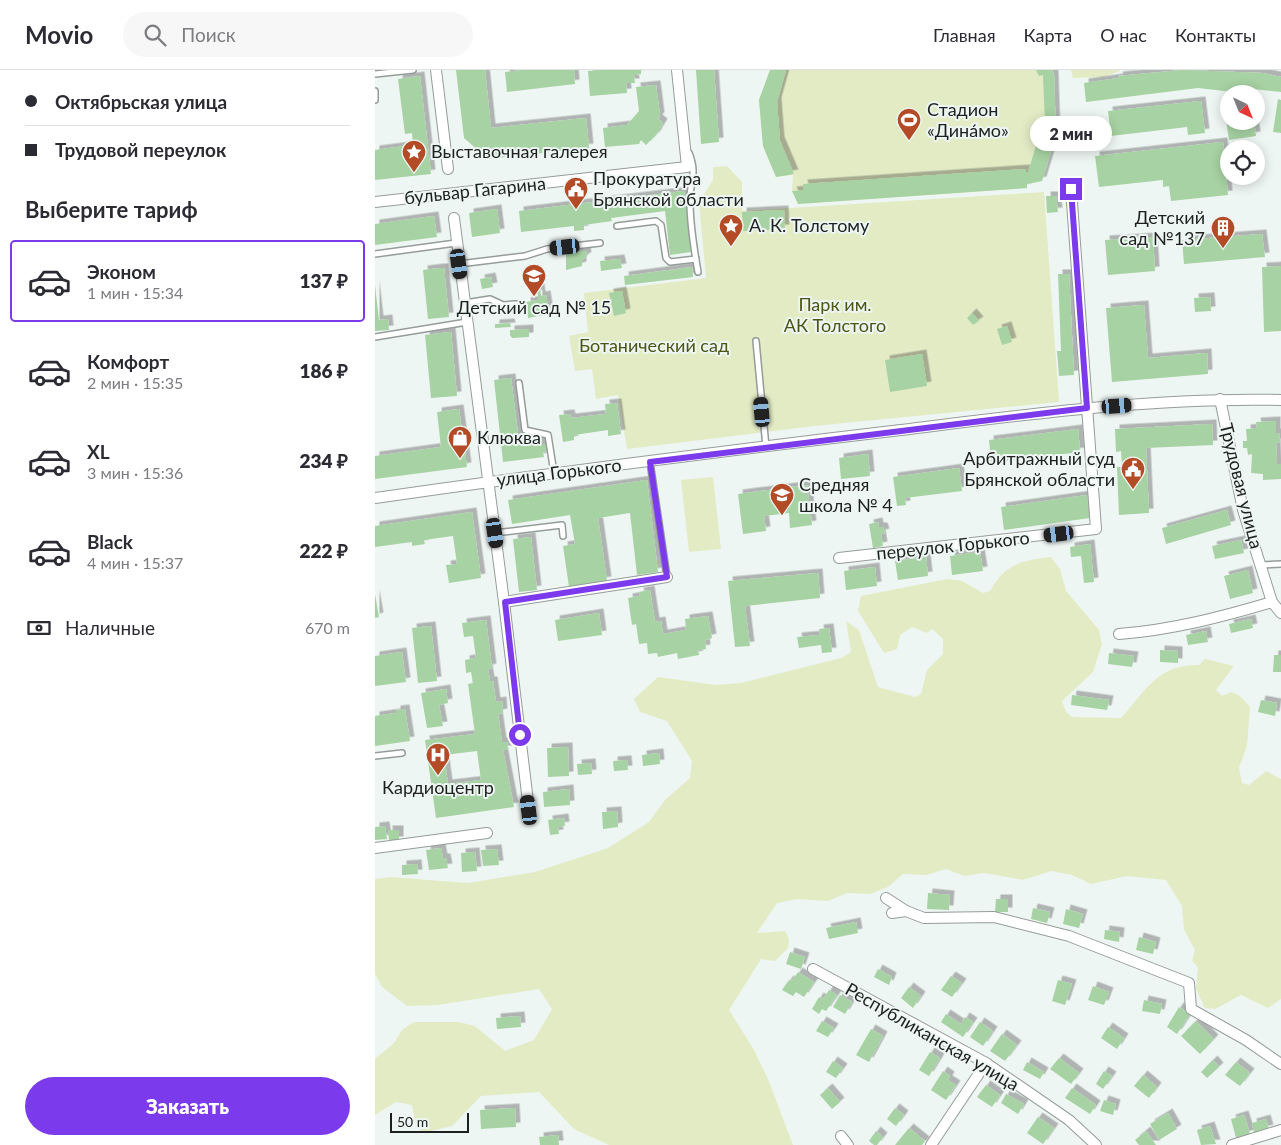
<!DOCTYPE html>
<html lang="ru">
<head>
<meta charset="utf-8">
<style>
  body { margin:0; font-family:Lato,sans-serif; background:#f7f7f7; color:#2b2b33; height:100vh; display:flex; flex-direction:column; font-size:19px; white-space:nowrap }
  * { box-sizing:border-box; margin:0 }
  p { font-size:16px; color:#7c7c81 }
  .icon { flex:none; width:28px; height:28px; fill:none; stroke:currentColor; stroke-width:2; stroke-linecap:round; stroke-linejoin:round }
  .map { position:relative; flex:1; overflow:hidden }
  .sheet { display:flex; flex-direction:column; background:#fff; width:375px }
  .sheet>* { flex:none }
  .top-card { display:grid; align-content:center; height:110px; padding:0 25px; background:#fff }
  .needle { width:32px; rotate:137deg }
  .tools { position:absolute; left:845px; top:15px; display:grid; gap:10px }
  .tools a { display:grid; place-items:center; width:45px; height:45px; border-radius:50%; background:#fff; box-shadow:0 2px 12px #0003; font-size:25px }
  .scale { position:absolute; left:15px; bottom:12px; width:79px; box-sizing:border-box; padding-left:5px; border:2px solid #1d201f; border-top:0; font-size:14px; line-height:18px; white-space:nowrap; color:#1d201f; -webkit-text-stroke:4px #eef6f3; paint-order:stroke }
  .end { position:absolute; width:22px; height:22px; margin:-11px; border:6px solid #7c3aed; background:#fff; box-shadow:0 0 0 2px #fff }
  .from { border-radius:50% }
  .bubble { position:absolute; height:35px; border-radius:18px; background:#fff; box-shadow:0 2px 12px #0003; font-size:16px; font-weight:800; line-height:35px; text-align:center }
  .car { position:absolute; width:15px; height:30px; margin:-15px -8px; border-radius:6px; box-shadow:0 0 4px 1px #0007; background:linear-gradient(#222 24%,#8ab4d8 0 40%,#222 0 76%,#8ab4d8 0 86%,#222 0) }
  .top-card b { display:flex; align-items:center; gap:18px; height:48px; font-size:19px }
  .top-card b+b { border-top:1px solid #e1e1e2 }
  .top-card i { width:12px; height:12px; background:#2b2b33 }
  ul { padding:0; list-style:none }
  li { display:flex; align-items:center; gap:15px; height:82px; margin:0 10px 8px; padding:0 15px; border:2px solid transparent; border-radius:5px }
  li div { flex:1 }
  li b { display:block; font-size:19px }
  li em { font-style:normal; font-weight:800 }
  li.on { border-color:#7c3aed }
  li>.icon { width:45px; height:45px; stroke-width:1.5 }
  h2 { padding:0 25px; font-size:22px; line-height:60px }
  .pay { display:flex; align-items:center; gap:12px; height:55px; padding:0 25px; font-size:19px }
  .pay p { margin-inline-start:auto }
  .primary-button { display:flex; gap:10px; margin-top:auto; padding:10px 25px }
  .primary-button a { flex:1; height:58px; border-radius:30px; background:#7c3aed; color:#fff; font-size:20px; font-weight:800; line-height:58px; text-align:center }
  header { display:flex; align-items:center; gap:30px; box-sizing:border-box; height:70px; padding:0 25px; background:#fff; border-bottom:1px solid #e1e1e2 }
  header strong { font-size:24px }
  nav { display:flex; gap:28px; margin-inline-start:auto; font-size:18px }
  .search { width:350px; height:45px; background:#f7f7f7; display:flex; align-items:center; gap:12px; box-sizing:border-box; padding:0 18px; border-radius:28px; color:#7c7c81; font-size:19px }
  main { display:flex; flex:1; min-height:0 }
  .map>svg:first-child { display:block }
</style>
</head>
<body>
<header>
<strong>Movio</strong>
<div class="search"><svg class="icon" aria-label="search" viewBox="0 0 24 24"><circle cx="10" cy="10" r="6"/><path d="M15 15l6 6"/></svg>Поиск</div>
<nav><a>Главная</a><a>Карта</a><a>О нас</a><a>Контакты</a></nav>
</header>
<main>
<section class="sheet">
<div class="top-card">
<b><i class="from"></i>Октябрьская улица</b>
<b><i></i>Трудовой переулок</b>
</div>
<h2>Выберите тариф</h2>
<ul>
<li class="on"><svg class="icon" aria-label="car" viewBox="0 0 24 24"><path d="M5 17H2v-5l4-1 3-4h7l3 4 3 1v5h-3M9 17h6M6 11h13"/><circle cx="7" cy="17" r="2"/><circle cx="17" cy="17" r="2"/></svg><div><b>Эконом</b><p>1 мин · 15:34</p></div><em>137 ₽</em></li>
<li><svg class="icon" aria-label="car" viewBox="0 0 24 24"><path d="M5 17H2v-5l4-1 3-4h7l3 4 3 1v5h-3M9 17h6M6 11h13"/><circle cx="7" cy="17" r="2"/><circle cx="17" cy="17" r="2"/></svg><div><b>Комфорт</b><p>2 мин · 15:35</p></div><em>186 ₽</em></li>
<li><svg class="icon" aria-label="car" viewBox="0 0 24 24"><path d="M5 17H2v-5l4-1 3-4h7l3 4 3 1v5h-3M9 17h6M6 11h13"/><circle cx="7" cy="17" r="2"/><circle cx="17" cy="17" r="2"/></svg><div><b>XL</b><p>3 мин · 15:36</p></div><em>234 ₽</em></li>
<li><svg class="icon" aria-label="car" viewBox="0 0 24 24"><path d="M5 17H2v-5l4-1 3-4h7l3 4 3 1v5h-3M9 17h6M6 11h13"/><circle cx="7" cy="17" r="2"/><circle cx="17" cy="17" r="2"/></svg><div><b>Black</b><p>4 мин · 15:37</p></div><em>222 ₽</em></li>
</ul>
<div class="pay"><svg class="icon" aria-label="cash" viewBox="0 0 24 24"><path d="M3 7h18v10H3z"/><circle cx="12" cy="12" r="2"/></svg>Наличные<p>670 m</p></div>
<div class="primary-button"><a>Заказать</a></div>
</section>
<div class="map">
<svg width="906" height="1075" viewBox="0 0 906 1075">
  <defs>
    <filter id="shadow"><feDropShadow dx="4.5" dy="-4.5" stdDeviation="0" flood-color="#0004"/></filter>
  </defs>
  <rect width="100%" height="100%" fill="#eef6f3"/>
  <g fill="#e3ebc5">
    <polygon points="395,0 677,0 681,65 667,111 652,114 652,118 423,134 417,121 418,105 401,107 388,76 384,30"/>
    <polygon points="696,0 745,0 745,1 728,7 698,8"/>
    <polygon points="352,96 367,112 367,141 669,122 684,332 439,356 252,379 243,325 221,329 217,299 200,301 194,266 213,262 209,223 331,208 324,132 338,110 338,97"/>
    <polygon points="338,407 346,479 314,482 306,410"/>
    <path d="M676,487L685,499L691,521L724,560L727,574L718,602L687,631L691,642L697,647L746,648C772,619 782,595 824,595L830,589L859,596L841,620L847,626L857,622L865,626L875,637L872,676L864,698L867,713L874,715L891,701L906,709V929L893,938L866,925L840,939L830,938L821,919L823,898L817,890L820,880L809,860L807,836L791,810L752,806L716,814L697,805L676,801L648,810L609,803L589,806L571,799L551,805L528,804L513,817L495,824L472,823L453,831L422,829L402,833L382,863L410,861L414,869L413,878L400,891L386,889L354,940L379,980L393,1009L418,1075H234L199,1059L164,1022L106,1026L77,1056L47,1063L40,1051L37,1035L21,1032L0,1045V989L19,973L27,960L39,952H84L100,956L130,981L159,970L177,939L164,919L63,935L32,936L7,917L0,904V809L15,807L93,813L160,802L233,778L274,752L290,730L315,708L317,691L292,651L265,642L259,629L283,607L341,615L366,613L466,588L476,582L471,551L484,560L503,617L540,627L546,624L552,600L568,584V569L557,559L552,563L537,557L525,565L522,579L509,583L483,541L486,526L572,509L587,511L608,523L615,521C630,494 647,490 676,487Z"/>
  </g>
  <g fill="#a7d2a3" fill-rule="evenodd" filter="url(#shadow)">
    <polygon points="81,0 110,0 116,58 211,48 214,78 113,89 89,68"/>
    <polygon points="149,0 199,0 200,14 132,22 130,2"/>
    <polygon points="229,0 266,0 266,4 259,5 260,13 251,13 252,23 215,26 213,1"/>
    <polygon points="321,0 339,0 344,72 326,74"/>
    <polygon points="395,0 411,0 402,32 405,71 419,104 401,107 388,76 384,30"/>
    <polygon points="661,0 677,0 679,5 681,65 667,111 652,114 652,118 423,134 417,121 429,120 428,114 651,99 651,102 653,102 666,59 668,59 670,54 668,5 664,6"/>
    <polygon points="808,0 887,3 906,7 906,22 858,17 858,22 823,18 711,32 709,13 744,8 743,6"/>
    <polygon points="45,6 56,104 0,110 0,80 38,75 37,63 30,64 23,9"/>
    <polygon points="281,15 285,46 283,49 288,53 281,65 271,75 266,70 264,74 230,77 228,58 252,55 264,41 261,17"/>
    <polygon points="903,29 906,30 906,63 898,62"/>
    <polygon points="848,30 854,30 854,51 879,51 881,66 854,70"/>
    <polygon points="826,31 830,63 813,65 812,57 736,66 733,41"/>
    <polygon points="848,72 853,125 796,131 794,116 788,117 788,110 724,117 720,86"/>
    <polygon points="309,121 316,182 295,185 290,141 236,148 237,151 209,155 209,160 199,161 199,156 146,162 144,141"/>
    <polygon points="671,126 681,126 683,142 672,143"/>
    <polygon points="122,139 125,163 97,167 94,143"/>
    <polygon points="409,140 410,159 368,161 367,142"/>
    <polygon points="59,146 62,167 0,175 0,154"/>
    <polygon points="887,164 890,187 809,194 807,170"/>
    <polygon points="778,167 780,201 733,205 730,170"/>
    <polygon points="211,181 212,186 207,190 207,196 191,200 191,182"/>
    <polygon points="245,189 247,198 226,201 225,191"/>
    <polygon points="906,196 906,261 889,262 887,197"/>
    <polygon points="317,197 318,207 250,215 249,206"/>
    <polygon points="64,198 69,198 74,247 53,249 48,200"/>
    <polygon points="683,204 694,204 699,305 684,306 682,281 686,281"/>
    <polygon points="116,207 118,217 107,219 105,209"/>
    <polygon points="0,215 4,250 13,249 14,260 0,261"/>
    <polygon points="165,218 166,226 171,225 174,244 153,248 151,232 163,230 163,224 159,225 159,219"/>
    <polygon points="247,221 251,243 239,246 234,223"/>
    <polygon points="835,227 836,241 820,242 819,228"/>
    <polygon points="769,235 773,288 832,283 833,304 737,312 731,238"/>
    <polygon points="597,243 604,251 598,255 592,248"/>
    <polygon points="135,253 136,257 120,258 120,254"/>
    <polygon points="632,256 637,272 627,275 622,259"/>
    <polygon points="154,259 154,267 137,268 135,265 135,260"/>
    <polygon points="76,262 82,326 56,328 50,265"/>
    <polygon points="547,284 552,316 515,322 510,290"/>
    <polygon points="136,308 144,372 167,369 167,374 171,374 172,381 168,382 169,387 128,392 119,310"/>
    <polygon points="242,333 246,364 233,366 233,360 199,365 199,370 188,372 184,345 195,344 196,348 231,344 230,334"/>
    <polygon points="84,339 92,397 0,409 0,386 66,377 62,342"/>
    <polygon points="901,351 901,363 904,363 905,372 901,373 902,394 906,394 906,409 888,410 888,404 876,403 877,384 873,385 872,378 868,378 868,371 872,371 871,359 882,358 881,352"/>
    <polygon points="837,354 838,375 771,378 774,443 744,445 742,397 747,397 746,381 741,382 740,359"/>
    <polygon points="703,359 705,382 616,393 614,370"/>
    <polygon points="493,384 495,406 466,409 464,388"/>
    <polygon points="584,398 587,421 530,428 531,435 522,436 518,407"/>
    <polygon points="272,410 283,502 262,505 255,443 223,448 232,511 194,517 188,476 200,474 195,445 137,454 133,430"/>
    <polygon points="432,415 437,455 415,458 414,443 389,446 391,461 368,464 363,424"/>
    <polygon points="712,425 715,448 629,460 626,437"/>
    <polygon points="852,440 856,455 791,474 787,458"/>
    <polygon points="97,442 106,508 74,513 71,495 82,494 78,466 49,470 50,474 37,476 37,472 0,477 0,456"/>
    <polygon points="503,452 504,457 508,457 510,463 506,464 508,476 498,478 494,454"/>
    <polygon points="156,467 162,520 144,522 138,469"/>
    <polygon points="866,470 869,483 840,489 837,476"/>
    <polygon points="715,474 719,512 709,513 706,486 696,487 695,477"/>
    <polygon points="605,482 608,501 577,505 575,486"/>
    <polygon points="551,487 553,506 523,510 520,491"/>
    <polygon points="500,497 502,516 471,520 469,501"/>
    <polygon points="873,500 878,523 855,529 849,506"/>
    <polygon points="443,503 445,528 370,536 375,576 360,577 353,511"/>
    <polygon points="275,520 280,552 286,551 288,564 311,560 310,549 333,546 337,568 330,570 331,579 323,580 324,585 303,589 302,583 283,587 282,583 273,584 272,573 264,574 261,554 257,555 253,528 265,526 264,522"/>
    <polygon points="0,524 4,547 0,548"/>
    <polygon points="224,543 227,565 183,571 180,550"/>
    <polygon points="876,549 878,558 856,563 854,554"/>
    <path d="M111,550L117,598L113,599L115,611H118L121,632L127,631L128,643L123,644L127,672H132L133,680H128L139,737L61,748L50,670L100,664L93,614L98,613L96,602L91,603L90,590L101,588L98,566L89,567L87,553ZM102,681L106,710L73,714L69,685Z"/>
    <polygon points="56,556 62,611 43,613 37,558"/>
    <polygon points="454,558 457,582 447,583 446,575 424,578 422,567 445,565 444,559"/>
    <polygon points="831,561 833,572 813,575 811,565"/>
    <polygon points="785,580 803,581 803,593 785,592"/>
    <polygon points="27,582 31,612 0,616 0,586"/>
    <polygon points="734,583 759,586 757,597 733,594"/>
    <polygon points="899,585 906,585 906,602 898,602"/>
    <polygon points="71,619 73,633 64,635 68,656 52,658 46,623"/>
    <polygon points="697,625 734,630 732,640 696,635"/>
    <polygon points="886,630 902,633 900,646 883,642"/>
    <polygon points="30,639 35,671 0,676 0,646 21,643 21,640"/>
    <polygon points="193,677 194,706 173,707 172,678"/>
    <polygon points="284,683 285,694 268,696 267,685"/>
    <polygon points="252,690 253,700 239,701 238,691"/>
    <polygon points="216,693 217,704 203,705 202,694"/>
    <polygon points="194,719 195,735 169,737 168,722"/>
    <polygon points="242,741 243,757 228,759 227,742"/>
    <polygon points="189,748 190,756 183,757 184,764 175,765 173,750"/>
    <polygon points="10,756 12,769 0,770 0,757"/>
    <polygon points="13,760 24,760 24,771 14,771"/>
    <polygon points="66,778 68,788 71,788 73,798 54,800 51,780"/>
    <polygon points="122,779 124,795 108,796 106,780"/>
    <polygon points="100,782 102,801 87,802 86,783"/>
    <polygon points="42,794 43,804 27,805 27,795"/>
    <polygon points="553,823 575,825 574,840 552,839"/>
    <polygon points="621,829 633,829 633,842 620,842"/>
    <polygon points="658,838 675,842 672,853 656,849"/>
    <polygon points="691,839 708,844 704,858 688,854"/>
    <polygon points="481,852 483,863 454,869 451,858"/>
    <polygon points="730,860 745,862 744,872 729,869"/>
    <polygon points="764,867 781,872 778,884 761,880"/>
    <polygon points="415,882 430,887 426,899 411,894"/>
    <polygon points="503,899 517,907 514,915 499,907"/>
    <polygon points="423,902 439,912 429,927 421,922 418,926 407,920 414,910 417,911"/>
    <polygon points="576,906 587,913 577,927 566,920"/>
    <polygon points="683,910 697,914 690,935 677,931"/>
    <polygon points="718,916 734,922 729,935 713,930"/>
    <polygon points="534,917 546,926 538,938 526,928"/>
    <polygon points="454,920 462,925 451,941 447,939 444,944 437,939 444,927 448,929"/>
    <polygon points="465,925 477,932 470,944 458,937"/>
    <polygon points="769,930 787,934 785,944 767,941"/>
    <polygon points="804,937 815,944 802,964 792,957"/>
    <polygon points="571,944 586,954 590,947 598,952 588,967 566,952"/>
    <polygon points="145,946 146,957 122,959 121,948"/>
    <polygon points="447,951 459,958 453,967 441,961"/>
    <polygon points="821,951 839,969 825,984 806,966"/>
    <polygon points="605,952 618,961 608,976 595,967"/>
    <polygon points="733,957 749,968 742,979 726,968"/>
    <polygon points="496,959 508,966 494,992 481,985"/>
    <polygon points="627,964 642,975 630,991 615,981"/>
    <polygon points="555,982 565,988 554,1006 544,1000"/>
    <polygon points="684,988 704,1003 696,1014 675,999"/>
    <polygon points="838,990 844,997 832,1008 826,1002"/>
    <polygon points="458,991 468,998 461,1008 451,1002"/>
    <polygon points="652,992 669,1002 665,1009 648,1000"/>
    <polygon points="861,992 875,1003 865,1016 850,1005"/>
    <polygon points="568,1001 575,1006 573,1010 581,1015 571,1030 556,1020"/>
    <polygon points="729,1001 737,1006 728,1019 721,1014"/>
    <polygon points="768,1005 782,1017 774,1028 759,1016"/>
    <polygon points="611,1015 625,1025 617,1037 602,1027"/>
    <polygon points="453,1018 465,1032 457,1039 445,1025"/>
    <polygon points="697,1018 721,1035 715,1044 690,1028"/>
    <polygon points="631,1024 649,1034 643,1044 626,1033"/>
    <polygon points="729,1030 741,1034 738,1045 725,1041"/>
    <polygon points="140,1038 141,1057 106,1059 105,1040"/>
    <polygon points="520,1038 529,1045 521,1056 512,1049"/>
    <polygon points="793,1043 802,1059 784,1070 775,1054"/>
    <polygon points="869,1045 875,1064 861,1068 856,1049"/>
    <polygon points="663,1047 679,1058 668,1074 652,1063"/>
    <polygon points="891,1049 894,1059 879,1063 877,1053"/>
    <polygon points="835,1056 841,1074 826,1075 822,1060"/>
    <polygon points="534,1058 550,1071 547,1075 520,1075"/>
    <polygon points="501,1061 508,1067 502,1075 499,1075 494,1071"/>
    <polygon points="771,1061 781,1075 764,1075 760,1070"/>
    <polygon points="183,1065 184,1075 165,1075 164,1067"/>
  </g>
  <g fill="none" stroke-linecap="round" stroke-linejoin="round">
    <defs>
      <g id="lane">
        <polyline points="0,4 38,0"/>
        <polyline points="0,21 0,30"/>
        <path d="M314,83C323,105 314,112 315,132C315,155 319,179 323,202"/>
        <polyline points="242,156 281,151 286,155 291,188 295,192 321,189"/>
        <polyline points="0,184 81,173"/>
        <polyline points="84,194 150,186 172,179 225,173"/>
        <polyline points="90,233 115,229 128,235 141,234"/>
        <polyline points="0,267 92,252"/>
        <polyline points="381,271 391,377"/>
        <polyline points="144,313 150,360 173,365 179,403"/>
        <polyline points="275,392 292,507"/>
        <polyline points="120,463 187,455 188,466"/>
        <polyline points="885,495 906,494"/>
        <polyline points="0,686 27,683"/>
      </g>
      <g id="street">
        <polyline points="61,0 73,99"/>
        <polyline points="0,132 312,97 302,0"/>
        <polyline points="79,148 129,532 154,740"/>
        <polyline points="845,329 868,440 897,532 906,543"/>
        <path d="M0,428C169,404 339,382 509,362C641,346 773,327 906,330"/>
        <polyline points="464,488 721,459 696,119"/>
        <polyline points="129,532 292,507"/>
        <path d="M744,564C797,560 846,547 897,532"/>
        <polyline points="0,778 112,763"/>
        <polyline points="511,828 531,841"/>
        <polyline points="517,843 531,841 549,848 619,847 694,866 814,913 816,939 871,970 906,994"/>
        <polyline points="438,899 611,993 694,1050 721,1075"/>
        <polyline points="466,1066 473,1075"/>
        <polyline points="556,1075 611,993"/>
        <polyline points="857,1075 906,1060"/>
      </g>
    </defs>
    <use href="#lane" stroke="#959c99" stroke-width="8"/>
    <use href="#street" stroke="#959c99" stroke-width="12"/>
    <use href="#lane" stroke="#fff" stroke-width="5"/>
    <use href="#street" stroke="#fff" stroke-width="10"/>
  </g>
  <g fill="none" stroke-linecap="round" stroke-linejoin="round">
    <polyline stroke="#7c3aed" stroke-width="6" points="145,665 130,532 292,507 275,392 712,338 696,119"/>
  </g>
  <defs>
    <symbol id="stadium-pin" viewBox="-11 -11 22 30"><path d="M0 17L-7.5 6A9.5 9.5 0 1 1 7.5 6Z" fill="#b24b26" stroke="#eef6f3"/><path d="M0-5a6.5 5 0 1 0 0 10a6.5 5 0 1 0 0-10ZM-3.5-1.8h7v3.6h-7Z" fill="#fff"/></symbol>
    <symbol id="sight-pin" viewBox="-11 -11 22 30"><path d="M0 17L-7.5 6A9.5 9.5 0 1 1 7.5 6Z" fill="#b24b26" stroke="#eef6f3"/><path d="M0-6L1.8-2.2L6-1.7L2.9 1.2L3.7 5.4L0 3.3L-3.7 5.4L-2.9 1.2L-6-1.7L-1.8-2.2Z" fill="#fff"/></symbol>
    <symbol id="civic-pin" viewBox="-11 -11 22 30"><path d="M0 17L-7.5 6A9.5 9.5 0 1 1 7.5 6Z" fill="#b24b26" stroke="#eef6f3"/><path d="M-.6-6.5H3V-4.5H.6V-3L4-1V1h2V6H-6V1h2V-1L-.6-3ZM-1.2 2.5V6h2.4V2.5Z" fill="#fff"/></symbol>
    <symbol id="building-pin" viewBox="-11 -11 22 30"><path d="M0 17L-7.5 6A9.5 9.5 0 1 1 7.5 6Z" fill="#b24b26" stroke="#eef6f3"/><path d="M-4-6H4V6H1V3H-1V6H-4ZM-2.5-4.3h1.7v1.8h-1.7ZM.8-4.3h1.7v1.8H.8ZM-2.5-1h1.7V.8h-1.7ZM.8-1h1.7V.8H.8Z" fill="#fff"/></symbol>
    <symbol id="school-pin" viewBox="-11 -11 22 30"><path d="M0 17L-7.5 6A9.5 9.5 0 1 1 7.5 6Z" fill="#b24b26" stroke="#eef6f3"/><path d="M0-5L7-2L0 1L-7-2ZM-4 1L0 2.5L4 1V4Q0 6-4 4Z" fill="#fff"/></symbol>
    <symbol id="shop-pin" viewBox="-11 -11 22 30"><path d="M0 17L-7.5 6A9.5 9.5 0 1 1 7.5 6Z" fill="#b24b26" stroke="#eef6f3"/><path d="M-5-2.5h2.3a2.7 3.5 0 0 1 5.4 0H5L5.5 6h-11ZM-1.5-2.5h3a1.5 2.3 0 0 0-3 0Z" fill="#fff"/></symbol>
    <symbol id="hospital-pin" viewBox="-11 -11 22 30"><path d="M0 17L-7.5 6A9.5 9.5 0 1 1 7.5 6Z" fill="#b24b26" stroke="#eef6f3"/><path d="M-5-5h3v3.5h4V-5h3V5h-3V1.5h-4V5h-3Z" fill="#fff"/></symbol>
  </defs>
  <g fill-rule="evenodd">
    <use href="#stadium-pin" x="520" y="36" width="28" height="38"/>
    <use href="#sight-pin" x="25" y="68" width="28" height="38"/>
    <use href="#civic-pin" x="187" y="105" width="28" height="38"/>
    <use href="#sight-pin" x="342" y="142" width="28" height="38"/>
    <use href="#building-pin" x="834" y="144" width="28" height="38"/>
    <use href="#school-pin" x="145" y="192" width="28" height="38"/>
    <use href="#shop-pin" x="71" y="354" width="28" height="38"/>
    <use href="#civic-pin" x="744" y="385" width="28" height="38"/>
    <use href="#school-pin" x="393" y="411" width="28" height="38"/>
    <use href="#hospital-pin" x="49" y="671" width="28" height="38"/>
  </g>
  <g text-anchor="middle" stroke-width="4" stroke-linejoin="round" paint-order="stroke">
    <g font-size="18" fill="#1d201f" stroke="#eef6f3" text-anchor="start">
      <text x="552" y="46">Стадион<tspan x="552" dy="21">«Дина́мо»</tspan></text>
      <text x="56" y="88">Выставочная галерея</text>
      <text x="218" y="115">Прокуратура<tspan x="218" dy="21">Брянской области</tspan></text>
      <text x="830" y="154" text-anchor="end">Детский<tspan x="830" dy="21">сад №137</tspan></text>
      <text x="374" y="162">А. К. Толстому</text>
      <text x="159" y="244" text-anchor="middle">Детский сад № 15</text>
      <text x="102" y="374">Клюква</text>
      <text x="740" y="395" text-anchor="end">Арбитражный суд<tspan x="740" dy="21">Брянской области</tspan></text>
      <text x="424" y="421">Средняя<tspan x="424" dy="21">школа № 4</tspan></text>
      <text x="63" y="724" text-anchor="middle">Кардиоцентр</text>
    </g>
    <g font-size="18" fill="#1d201f" stroke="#eef6f3">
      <text transform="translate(100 121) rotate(-6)" y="6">бульвар Гагарина</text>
      <text transform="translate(184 403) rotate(-7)" y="6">улица Горького</text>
      <text transform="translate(866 416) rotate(76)" y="6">Трудовая улица</text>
      <text transform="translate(578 476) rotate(-6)" y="6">переулок Горького</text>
      <text transform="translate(557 967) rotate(30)" y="6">Республиканская улица</text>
    </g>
    <g font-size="18" fill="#4c5514" stroke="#eef6f3">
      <text x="460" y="241">Парк им.<tspan x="460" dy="21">АК Толстого</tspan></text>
      <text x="279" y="282">Ботанический сад</text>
    </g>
  </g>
</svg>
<div class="tools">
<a><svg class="needle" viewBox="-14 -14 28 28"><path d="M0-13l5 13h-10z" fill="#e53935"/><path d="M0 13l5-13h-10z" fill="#7c7c81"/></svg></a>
<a><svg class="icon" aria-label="locate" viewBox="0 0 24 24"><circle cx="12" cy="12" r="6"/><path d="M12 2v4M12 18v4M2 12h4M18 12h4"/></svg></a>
</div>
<div class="scale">50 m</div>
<i class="end from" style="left:145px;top:665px"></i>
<i class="end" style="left:696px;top:119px"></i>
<div class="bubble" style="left:655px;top:46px;width:82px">2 мин</div>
<i class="car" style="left:190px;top:177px;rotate:264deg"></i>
<i class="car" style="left:84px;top:194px;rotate:172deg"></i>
<i class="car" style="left:742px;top:336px;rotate:86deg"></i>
<i class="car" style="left:387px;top:342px;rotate:355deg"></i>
<i class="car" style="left:120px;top:463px;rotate:172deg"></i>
<i class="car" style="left:684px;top:464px;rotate:263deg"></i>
<i class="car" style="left:154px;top:740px;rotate:353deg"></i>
</div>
</main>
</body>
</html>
